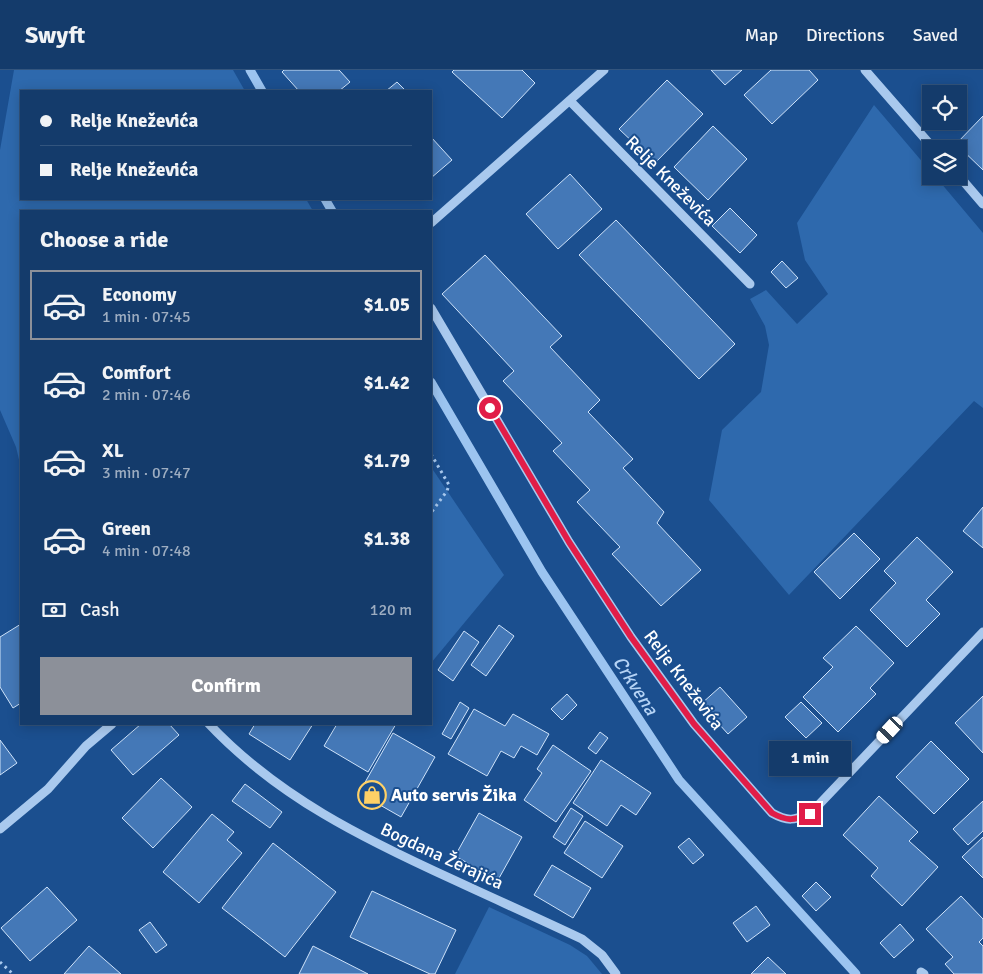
<!DOCTYPE html>
<html lang="en">
<head>
<meta charset="utf-8">
<style>
  body { margin:0; font-family:Signika,sans-serif; background:#214673; color:#f1f3f6; height:100vh; display:flex; flex-direction:column; font-size:19px; white-space:nowrap }
  * { box-sizing:border-box; margin:0 }
  p { font-size:16px; color:#9dadc1 }
  .icon { flex:none; width:28px; height:28px; fill:none; stroke:currentColor; stroke-width:2; stroke-linecap:round; stroke-linejoin:round }
  .map { position:relative; flex:1; overflow:hidden }
  .panel { position:absolute; left:20px; top:140px; width:412px; height:515px; display:flex; flex-direction:column; background:#143b6b; border-radius:0px; box-shadow:0 2px 12px #0003,0 0 0 1px #33557e }
  .panel>* { flex:none }
  .guide { position:absolute; left:20px; top:20px; width:412px; height:110px; border-radius:0px; box-shadow:0 2px 12px #0003,0 0 0 1px #33557e; display:grid; align-content:center; height:110px; padding:0 20px; background:#143b6b }
  .controls { position:absolute; left:922px; top:15px; display:grid; gap:10px }
  .controls a { display:grid; place-items:center; width:45px; height:45px; border-radius:0px; background:#143b6b; box-shadow:0 2px 12px #0003,0 0 0 1px #33557e; font-size:25px }
  .end { position:absolute; width:22px; height:22px; margin:-11px; border:6px solid #e11d48; background:#fff; box-shadow:0 0 0 2px #fff }
  .from { border-radius:50% }
  .bubble { position:absolute; height:35px; border-radius:0px; background:#143b6b; box-shadow:0 2px 12px #0003,0 0 0 1px #33557e; font-size:16px; font-weight:700; line-height:35px; text-align:center }
  .car { position:absolute; width:15px; height:30px; margin:-15px -8px; border-radius:6px; box-shadow:0 0 4px 1px #0007; background:linear-gradient(#fff 24%,#345 0 40%,#fff 0 76%,#345 0 86%,#fff 0) }
  .guide b { display:flex; align-items:center; gap:18px; height:48px; font-size:19px }
  .guide b+b { border-top:1px solid #33557e }
  .guide i { width:12px; height:12px; background:#f1f3f6 }
  ul { padding:0; list-style:none }
  li { display:flex; align-items:center; gap:15px; height:70px; margin:0 10px 8px; padding:0 10px; border:2px solid transparent; border-radius:0px }
  li div { flex:1 }
  li b { display:block; font-size:19px }
  li em { font-style:normal; font-weight:700 }
  li.active { border-color:#8c9099 }
  li>.icon { width:45px; height:45px; stroke-width:1.5 }
  h2 { padding:0 20px; font-size:22px; line-height:60px }
  .pay { display:flex; align-items:center; gap:12px; height:55px; padding:0 20px; font-size:19px }
  .pay p { margin-inline-start:auto }
  .primary-button { display:flex; gap:10px; margin-top:auto; padding:10px 20px }
  .primary-button a { flex:1; height:58px; border-radius:0px; background:#8c9099; color:#fff; font-size:20px; font-weight:700; line-height:58px; text-align:center }
  header { display:flex; align-items:center; gap:30px; box-sizing:border-box; height:70px; padding:0 25px; background:#143b6b; border-bottom:1px solid #33557e }
  header strong { font-size:24px }
  nav { display:flex; gap:28px; margin-inline-start:auto; font-size:18px }
  .map>svg:first-child { display:block }
</style>
</head>
<body>
<header>
<strong>Swyft</strong>
<nav><a>Map</a><a>Directions</a><a>Saved</a></nav>
</header>
<div class="map">
<svg width="983" height="904" viewBox="0 0 983 904">
  <rect width="100%" height="100%" fill="#1b4f8f"/>
  <g fill="#2e69ad">
    <polygon points="14,0 233,0 245,21 21,21 21,129 306,129 313,141 21,141 21,398 16,377 0,340 0,80"/>
    <polygon points="874,35 931,102 931,106 935,106 983,163 983,338 974,331 789,525 709,430 722,360 761,322 769,275 765,256 750,229 766,220 797,254 828,224 805,190 797,153"/>
    <polygon points="431,397 504,505 431,593"/>
    <polygon points="489,837 570,875 587,886 602,904 455,904"/>
  </g>
  <g fill="none" stroke-linecap="round" stroke-linejoin="round">
    <g stroke="#9cc4f0" stroke-width="9">
      <polyline points="250,0 262,21"/>
      <polyline points="325,129 332,141"/>
      <polyline points="431,312 542,502 679,710 856,904"/>
    </g>
  </g>
  <g fill="#4478b7" stroke="#cfe3fa">
    <polygon points="284,0 339,0 350,12 339,21 299,21 282,2"/>
    <polygon points="454,0 522,0 535,13 502,48 452,2"/>
    <polygon points="711,0 742,0 725,15"/>
    <polygon points="771,0 809,0 818,10 772,54 744,25"/>
    <polygon points="667,10 703,44 655,93 619,59"/>
    <polygon points="397,12 406,21 386,21"/>
    <polygon points="983,46 983,100 956,74"/>
    <polygon points="713,56 747,89 708,130 674,97"/>
    <polygon points="431,67 452,90 431,108"/>
    <polygon points="570,104 602,139 558,179 526,144"/>
    <polygon points="730,138 757,165 740,183 712,156"/>
    <polygon points="616,150 735,274 699,309 579,185"/>
    <polygon points="485,185 562,266 550,277 600,330 588,342 633,389 623,398 664,442 657,453 701,500 661,536 612,484 620,477 577,432 590,420 553,381 562,373 503,311 514,301 442,224"/>
    <polygon points="782,191 798,208 786,218 771,202"/>
    <polygon points="983,437 983,478 963,461"/>
    <polygon points="854,463 880,489 840,529 814,502"/>
    <polygon points="917,467 953,502 926,530 940,544 907,577 870,540 896,513 884,501"/>
    <polygon points="21,554 21,633 13,638 0,617 0,567"/>
    <polygon points="499,555 514,566 486,606 471,595"/>
    <polygon points="856,556 894,593 870,618 876,624 838,662 803,627 833,597 823,588"/>
    <polygon points="464,561 479,572 453,611 438,600"/>
    <polygon points="720,617 747,647 728,664 701,634"/>
    <polygon points="567,624 577,635 562,650 551,639"/>
    <polygon points="983,626 983,683 955,653"/>
    <polygon points="460,632 469,638 451,669 442,664"/>
    <polygon points="801,632 822,653 806,668 785,647"/>
    <polygon points="474,639 505,656 513,644 549,664 537,685 521,676 514,688 501,681 487,706 448,684"/>
    <polygon points="141,654 169,654 179,665 133,705 111,680"/>
    <polygon points="255,654 313,654 290,690 249,664"/>
    <polygon points="337,654 396,654 368,702 324,676"/>
    <polygon points="600,662 608,668 596,684 588,678"/>
    <polygon points="393,663 435,687 401,747 359,723"/>
    <polygon points="0,670 17,693 0,705"/>
    <polygon points="931,671 969,709 934,744 896,707"/>
    <polygon points="553,675 591,701 556,752 524,730 542,703 537,699"/>
    <polygon points="601,690 651,723 636,745 621,735 607,756 573,733"/>
    <polygon points="161,708 192,737 153,778 122,748"/>
    <polygon points="245,714 282,742 270,758 232,731"/>
    <polygon points="879,726 918,762 909,771 938,797 902,836 871,806 878,798 843,765"/>
    <polygon points="983,731 983,761 968,775 953,759"/>
    <polygon points="571,738 583,746 565,775 553,767"/>
    <polygon points="479,743 522,767 498,810 455,786"/>
    <polygon points="212,744 234,762 227,770 242,783 199,833 163,802"/>
    <polygon points="585,751 623,776 602,808 564,783"/>
    <polygon points="983,767 983,808 962,787"/>
    <polygon points="689,768 704,785 693,794 678,777"/>
    <polygon points="273,773 336,822 285,887 222,838"/>
    <polygon points="552,795 591,818 573,848 534,825"/>
    <polygon points="816,812 831,827 816,841 802,826"/>
    <polygon points="47,817 77,850 30,891 1,858"/>
    <polygon points="372,821 456,860 435,904 430,904 350,867"/>
    <polygon points="961,826 983,849 983,868 979,872 983,876 983,904 954,904 945,894 953,887 926,859"/>
    <polygon points="756,836 770,855 747,872 733,853"/>
    <polygon points="150,852 167,875 156,883 139,860"/>
    <polygon points="900,854 914,870 894,888 880,873"/>
    <polygon points="89,876 121,904 64,904"/>
    <polygon points="313,876 368,904 299,904"/>
    <polygon points="768,887 786,904 751,904"/>
  </g>
  <g fill="none" stroke-linecap="round" stroke-linejoin="round">
    <g stroke="#a9c9ee" stroke-width="3" stroke-dasharray="2.5 4" stroke-linecap="butt">
      <polyline points="431,384 449,415 447,421 431,443"/>
      <polyline points="0,892 13,904"/>
    </g>
    <g stroke="#a9c9ee" stroke-width="9">
      <polyline points="865,0 934,79"/>
      <polyline points="570,31 750,214"/>
      <polyline points="959,106 983,134"/>
      <polyline points="431,153 604,0"/>
      <path d="M431,238L569,472L631,567L694,654L772,743C788,752 794,750 810,744L983,562"/>
      <path d="M209,654C278,727 364,769 454,810C497,830 540,849 582,869L602,885L616,904"/>
      <polyline points="0,759 48,719 86,676 112,654"/>
      <polyline points="921,902 924,904"/>
    </g>
  </g>
  <g fill="none" stroke-linecap="round" stroke-linejoin="round">
    <path stroke="#e11d48" stroke-width="6" d="M490,338L569,472L631,567L694,654L772,743C788,752 794,750 810,744"/>
  </g>
  <defs>
    <symbol id="shop-ring" viewBox="-11 -11 22 22"><circle r="9.5" fill="#1b4f8f" stroke="#ffd166" stroke-width="1.5"/><path d="M-5-2.5h2.3a2.7 3.5 0 0 1 5.4 0H5L5.5 6h-11ZM-1.5-2.5h3a1.5 2.3 0 0 0-3 0Z" fill="#ffd166"/></symbol>
  </defs>
  <g fill-rule="evenodd">
    <use href="#shop-ring" x="356" y="709" width="32" height="32"/>
  </g>
  <g text-anchor="middle" stroke-width="4" stroke-linejoin="round" paint-order="stroke">
    <g font-size="18" fill="#fff" stroke="#1b4f8f">
      <text transform="translate(671 111) rotate(45)" y="6">Relje Kneževića</text>
      <text transform="translate(684 610) rotate(53)" y="6">Relje Kneževića</text>
      <text transform="translate(442 786) rotate(25)" y="6">Bogdana Žerajića</text>
    </g>
    <g font-size="18" font-weight="bold" fill="#fff" stroke="#1b4f8f" text-anchor="start">
      <text x="391" y="731">Auto servis Žika</text>
    </g>
    <g font-size="19" font-style="italic" fill="#b5d3f5" stroke="#1b4f8f">
      <text transform="translate(636 615) rotate(57)" y="7">Crkvena</text>
    </g>
  </g>
</svg>
<div class="controls">
<a><svg class="icon" aria-label="locate" viewBox="0 0 24 24"><circle cx="12" cy="12" r="6"/><path d="M12 2v4M12 18v4M2 12h4M18 12h4"/></svg></a>
<a><svg class="icon" aria-label="layers" viewBox="0 0 24 24"><path d="M12 4l9 5-9 5-9-5zM3 14l9 5 9-5"/></svg></a>
</div>
<i class="end from" style="left:490px;top:338px"></i>
<i class="end" style="left:810px;top:744px"></i>
<div class="bubble" style="left:769px;top:671px;width:82px">1 min</div>
<i class="car" style="left:890px;top:660px;rotate:223deg"></i>
<div class="guide">
<b><i class="from"></i>Relje Kneževića</b>
<b><i></i>Relje Kneževića</b>
</div>
<section class="panel">
<h2>Choose a ride</h2>
<ul>
<li class="active"><svg class="icon" aria-label="car" viewBox="0 0 24 24"><path d="M5 17H2v-5l4-1 3-4h7l3 4 3 1v5h-3M9 17h6M6 11h13"/><circle cx="7" cy="17" r="2"/><circle cx="17" cy="17" r="2"/></svg><div><b>Economy</b><p>1 min · 07:45</p></div><em>$1.05</em></li>
<li><svg class="icon" aria-label="car" viewBox="0 0 24 24"><path d="M5 17H2v-5l4-1 3-4h7l3 4 3 1v5h-3M9 17h6M6 11h13"/><circle cx="7" cy="17" r="2"/><circle cx="17" cy="17" r="2"/></svg><div><b>Comfort</b><p>2 min · 07:46</p></div><em>$1.42</em></li>
<li><svg class="icon" aria-label="car" viewBox="0 0 24 24"><path d="M5 17H2v-5l4-1 3-4h7l3 4 3 1v5h-3M9 17h6M6 11h13"/><circle cx="7" cy="17" r="2"/><circle cx="17" cy="17" r="2"/></svg><div><b>XL</b><p>3 min · 07:47</p></div><em>$1.79</em></li>
<li><svg class="icon" aria-label="car" viewBox="0 0 24 24"><path d="M5 17H2v-5l4-1 3-4h7l3 4 3 1v5h-3M9 17h6M6 11h13"/><circle cx="7" cy="17" r="2"/><circle cx="17" cy="17" r="2"/></svg><div><b>Green</b><p>4 min · 07:48</p></div><em>$1.38</em></li>
</ul>
<div class="pay"><svg class="icon" aria-label="cash" viewBox="0 0 24 24"><path d="M3 7h18v10H3z"/><circle cx="12" cy="12" r="2"/></svg>Cash<p>120 m</p></div>
<div class="primary-button"><a>Confirm</a></div>
</section>
</div>
</body>
</html>
